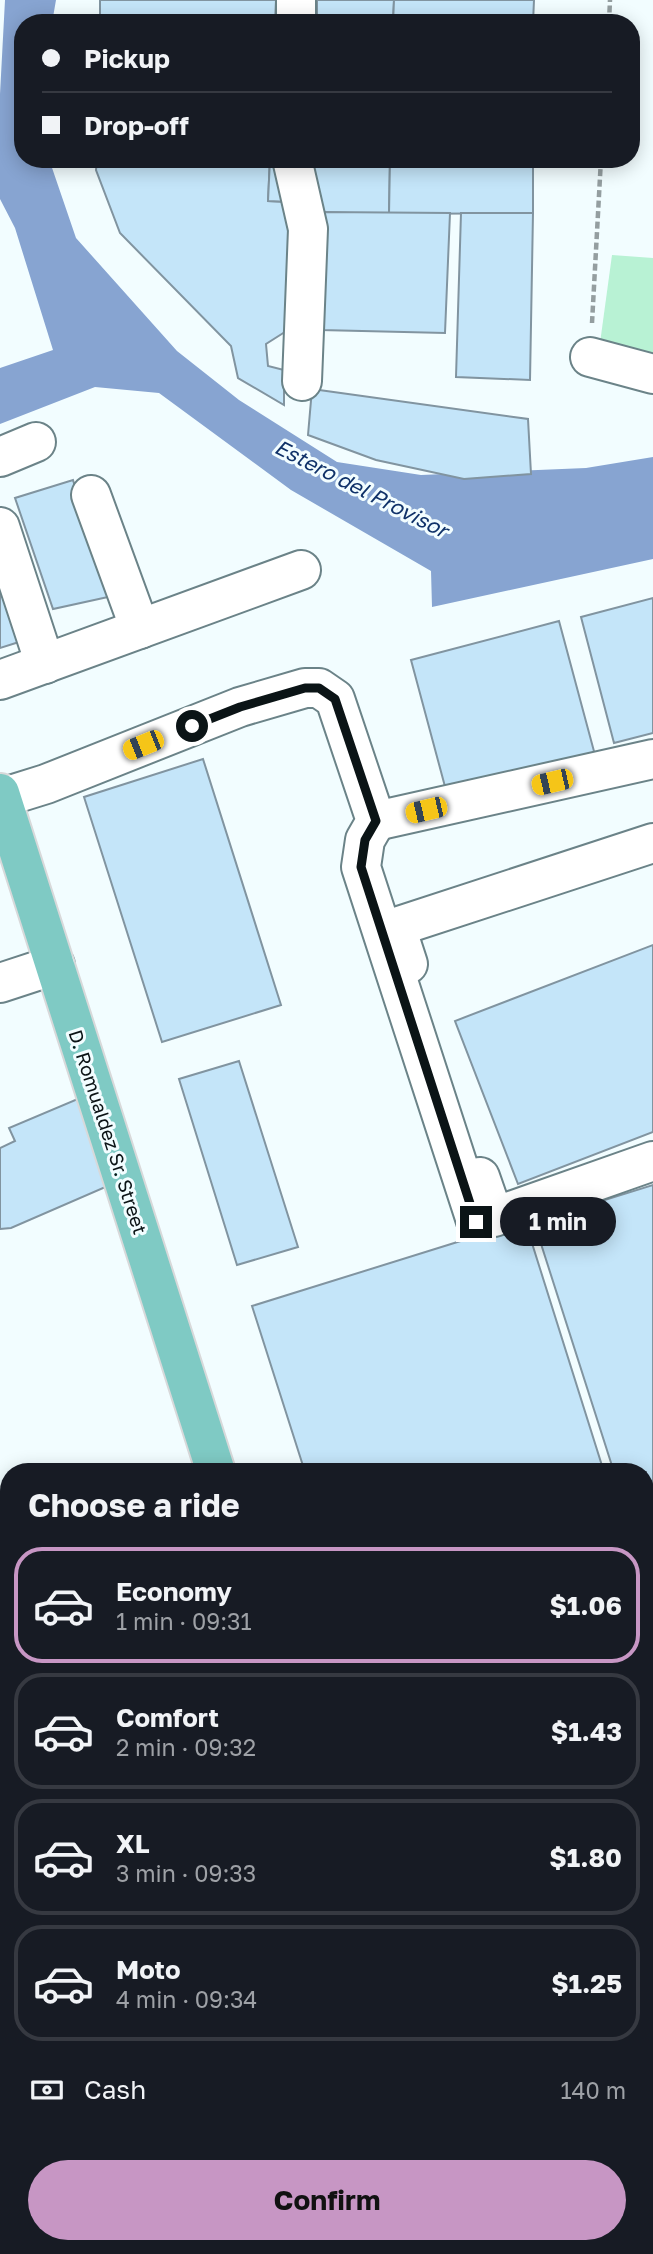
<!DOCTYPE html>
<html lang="en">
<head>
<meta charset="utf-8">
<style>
  body { margin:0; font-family:"Golos Text",sans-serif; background:#242831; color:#f1f3f6; height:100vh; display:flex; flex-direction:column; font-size:26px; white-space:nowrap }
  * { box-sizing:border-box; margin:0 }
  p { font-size:23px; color:#9ea1a6 }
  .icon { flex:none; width:38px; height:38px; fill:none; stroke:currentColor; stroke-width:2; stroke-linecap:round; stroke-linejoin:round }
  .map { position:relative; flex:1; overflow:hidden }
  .side { position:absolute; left:0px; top:1463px; width:654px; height:791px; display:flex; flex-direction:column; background:#171b24; border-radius:28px 28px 0 0; box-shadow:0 4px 18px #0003 }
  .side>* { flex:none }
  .top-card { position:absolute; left:14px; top:14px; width:626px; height:154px; border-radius:28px; box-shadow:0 4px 18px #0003; display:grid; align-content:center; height:154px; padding:0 28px; background:#171b24 }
  .end { position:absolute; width:32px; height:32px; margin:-16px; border:9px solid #0b1416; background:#fff; box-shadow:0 0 0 4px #fff }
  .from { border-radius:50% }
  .bubble { position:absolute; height:49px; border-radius:24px; background:#171b24; box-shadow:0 4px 18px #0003; font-size:23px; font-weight:700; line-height:49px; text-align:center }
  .car { position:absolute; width:21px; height:42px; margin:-21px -10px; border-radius:9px; box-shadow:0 0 5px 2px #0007; background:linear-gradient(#f5c518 24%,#345 0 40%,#f5c518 0 76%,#345 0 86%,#f5c518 0) }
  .top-card b { display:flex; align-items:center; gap:24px; height:66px; font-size:26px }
  .top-card b+b { border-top:2px solid #363941 }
  .top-card i { width:18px; height:18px; background:#f1f3f6 }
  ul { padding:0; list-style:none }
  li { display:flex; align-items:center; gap:21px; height:116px; margin:0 14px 10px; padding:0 14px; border:4px solid #363941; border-radius:28px }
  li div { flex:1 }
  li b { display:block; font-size:26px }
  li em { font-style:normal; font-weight:700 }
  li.active { border-color:#c796c4 }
  li>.icon { width:63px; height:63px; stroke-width:1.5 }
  h2 { padding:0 28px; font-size:32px; line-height:84px }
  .pay { display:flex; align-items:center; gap:18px; height:77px; padding:0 28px; font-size:26px }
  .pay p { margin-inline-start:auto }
  .cta { display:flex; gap:14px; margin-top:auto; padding:14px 28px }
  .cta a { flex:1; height:80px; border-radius:42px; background:#c796c4; color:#111; font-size:28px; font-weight:700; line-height:80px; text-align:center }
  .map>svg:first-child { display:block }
</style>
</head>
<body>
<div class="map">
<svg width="653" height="2254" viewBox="0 0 653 2254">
  <rect width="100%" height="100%" fill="#f2fdff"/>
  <polygon fill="#b8f2d4" points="612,255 653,258 653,357 600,343"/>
  <polygon fill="#87a4d1" points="5,0 56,0 52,23 23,23 23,159 49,159 76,238 177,351 239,400 337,462 421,475 586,468 653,457 653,559 432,607 431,571 291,490 159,393 95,387 0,424 0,368 53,350 15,228 0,199 0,94"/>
  <g fill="#c4e5f9" stroke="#8194a0" stroke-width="2">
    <polygon points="100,0 276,0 275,23 100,23"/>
    <polygon points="317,0 394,0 393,23 317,23"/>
    <polygon points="394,0 534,0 533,23 393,23"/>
    <polygon points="97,159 270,159 268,201 291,202 288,330 266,344 268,366 284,370 284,405 238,378 231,346 120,233 96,170"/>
    <polygon points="270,159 314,159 313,203 268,201"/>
    <polygon points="314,159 390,159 389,214 312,212"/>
    <polygon points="390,159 533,159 533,213 389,214"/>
    <polygon points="323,212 450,213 445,333 321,330"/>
    <polygon points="461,213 533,213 530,380 456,377"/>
    <polygon points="312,389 528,419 531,474 464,479 376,460 308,435"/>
    <polygon points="73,480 108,597 53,609 15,498"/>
    <polygon points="0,584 19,642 0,648"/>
    <polygon points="653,598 653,733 614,743 581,617"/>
    <polygon points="559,621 595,755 447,794 411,660"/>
    <polygon points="203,759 281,1005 162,1042 84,797"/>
    <polygon points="653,945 653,1132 518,1184 455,1021"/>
    <polygon points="239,1061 298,1247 237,1265 179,1079"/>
    <polygon points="80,1098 117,1182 11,1228 0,1229 0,1148 15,1141 9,1128"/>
    <polygon points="653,1185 653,1595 646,1572 646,1472 614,1472 534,1222"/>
    <polygon points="525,1221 604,1472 305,1472 252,1306"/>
    <polygon points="646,1602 653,1625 653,1660 646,1662"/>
    <polygon points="653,1790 653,1906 646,1909 646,1793"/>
    <polygon points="653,1913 653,1976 646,1953 646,1916"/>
    <polygon points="9,1924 9,1992 0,1995 0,1927"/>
    <polygon points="646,1984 653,2007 653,2094 646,2096"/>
    <polygon points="548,2245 628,2245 631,2254 551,2254"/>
  </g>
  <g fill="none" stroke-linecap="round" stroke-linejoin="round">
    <defs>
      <g id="minor">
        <polyline points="296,23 296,0"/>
        <polyline points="292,159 308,229 302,381"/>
        <polyline points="590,357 653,374"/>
        <polyline points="0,457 36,442"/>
        <polyline points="91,495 140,629"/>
        <polyline points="0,527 45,664"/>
        <polyline points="0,680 301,570"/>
        <polyline points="1,798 46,784 240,707 305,688 319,688 335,699 376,821 365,840 361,867 476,1221"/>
        <polyline points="376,821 653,759"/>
        <polyline points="408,964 396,927 653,843"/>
        <polyline points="0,983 55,965"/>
        <polyline points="480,1177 494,1217 653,1161"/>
        <polyline points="0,1661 9,1659"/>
        <polyline points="646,1683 653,1680"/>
        <polyline points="0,1764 9,1791"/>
        <polyline points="0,2049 9,2045"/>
        <polyline points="0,2145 9,2174"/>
        <polyline points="30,2245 33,2254"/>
      </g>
      <g id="major">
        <polyline points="0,793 216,1472"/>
        <polyline points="463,2245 466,2254"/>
      </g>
    </defs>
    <use href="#minor" stroke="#6b8388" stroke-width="42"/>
    <use href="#major" stroke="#d8d9da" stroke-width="42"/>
    <g stroke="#949ea0" stroke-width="4.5" stroke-dasharray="7 3.5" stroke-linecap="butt">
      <polyline points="609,23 610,0"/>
      <polyline points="592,323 601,159"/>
    </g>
    <use href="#minor" stroke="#fff" stroke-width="38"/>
    <use href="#major" stroke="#7fcac4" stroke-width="38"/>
  </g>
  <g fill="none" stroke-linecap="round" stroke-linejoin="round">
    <polyline stroke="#0b1416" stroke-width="9" points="192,726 240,707 305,688 319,688 335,699 376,821 365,840 361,867 476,1222"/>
  </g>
  <g text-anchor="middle" stroke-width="6" stroke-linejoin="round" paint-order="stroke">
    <g font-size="19" fill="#0b1416" stroke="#f2fdff">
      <text transform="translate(108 1132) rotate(72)" y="7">D. Romualdez Sr. Street</text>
    </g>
    <g font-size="21" font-style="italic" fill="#103269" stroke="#f2fdff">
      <text transform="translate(361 489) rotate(27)" y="7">Estero del Provisor</text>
    </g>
  </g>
</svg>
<i class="end from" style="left:192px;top:726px"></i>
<i class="end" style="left:476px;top:1222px"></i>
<div class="bubble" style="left:500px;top:1197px;width:116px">1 min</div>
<i class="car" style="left:143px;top:745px;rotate:248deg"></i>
<i class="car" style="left:552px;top:782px;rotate:257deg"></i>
<i class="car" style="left:426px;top:810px;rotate:257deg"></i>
<div class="top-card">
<b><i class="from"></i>Pickup</b>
<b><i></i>Drop-off</b>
</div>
<section class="side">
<h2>Choose a ride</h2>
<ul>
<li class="active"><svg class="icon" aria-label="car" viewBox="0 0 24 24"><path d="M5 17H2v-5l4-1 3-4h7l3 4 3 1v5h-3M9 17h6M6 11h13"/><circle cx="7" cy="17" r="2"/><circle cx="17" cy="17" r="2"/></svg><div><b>Economy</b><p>1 min · 09:31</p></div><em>$1.06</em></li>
<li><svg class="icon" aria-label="car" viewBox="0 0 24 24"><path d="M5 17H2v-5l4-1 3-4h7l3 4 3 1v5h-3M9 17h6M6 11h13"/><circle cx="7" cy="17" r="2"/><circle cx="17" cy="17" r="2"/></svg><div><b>Comfort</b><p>2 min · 09:32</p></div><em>$1.43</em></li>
<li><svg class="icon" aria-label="car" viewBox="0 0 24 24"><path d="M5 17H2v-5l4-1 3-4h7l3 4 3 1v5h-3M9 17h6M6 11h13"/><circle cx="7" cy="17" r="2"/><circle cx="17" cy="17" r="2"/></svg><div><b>XL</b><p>3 min · 09:33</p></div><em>$1.80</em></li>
<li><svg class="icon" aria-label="car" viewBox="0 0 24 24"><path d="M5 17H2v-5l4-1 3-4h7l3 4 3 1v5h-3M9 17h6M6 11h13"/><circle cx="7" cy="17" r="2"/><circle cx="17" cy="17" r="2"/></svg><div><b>Moto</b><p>4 min · 09:34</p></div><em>$1.25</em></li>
</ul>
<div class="pay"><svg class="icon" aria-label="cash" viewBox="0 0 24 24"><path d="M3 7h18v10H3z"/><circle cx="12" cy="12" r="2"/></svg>Cash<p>140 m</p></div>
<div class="cta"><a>Confirm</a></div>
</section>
</div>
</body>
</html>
